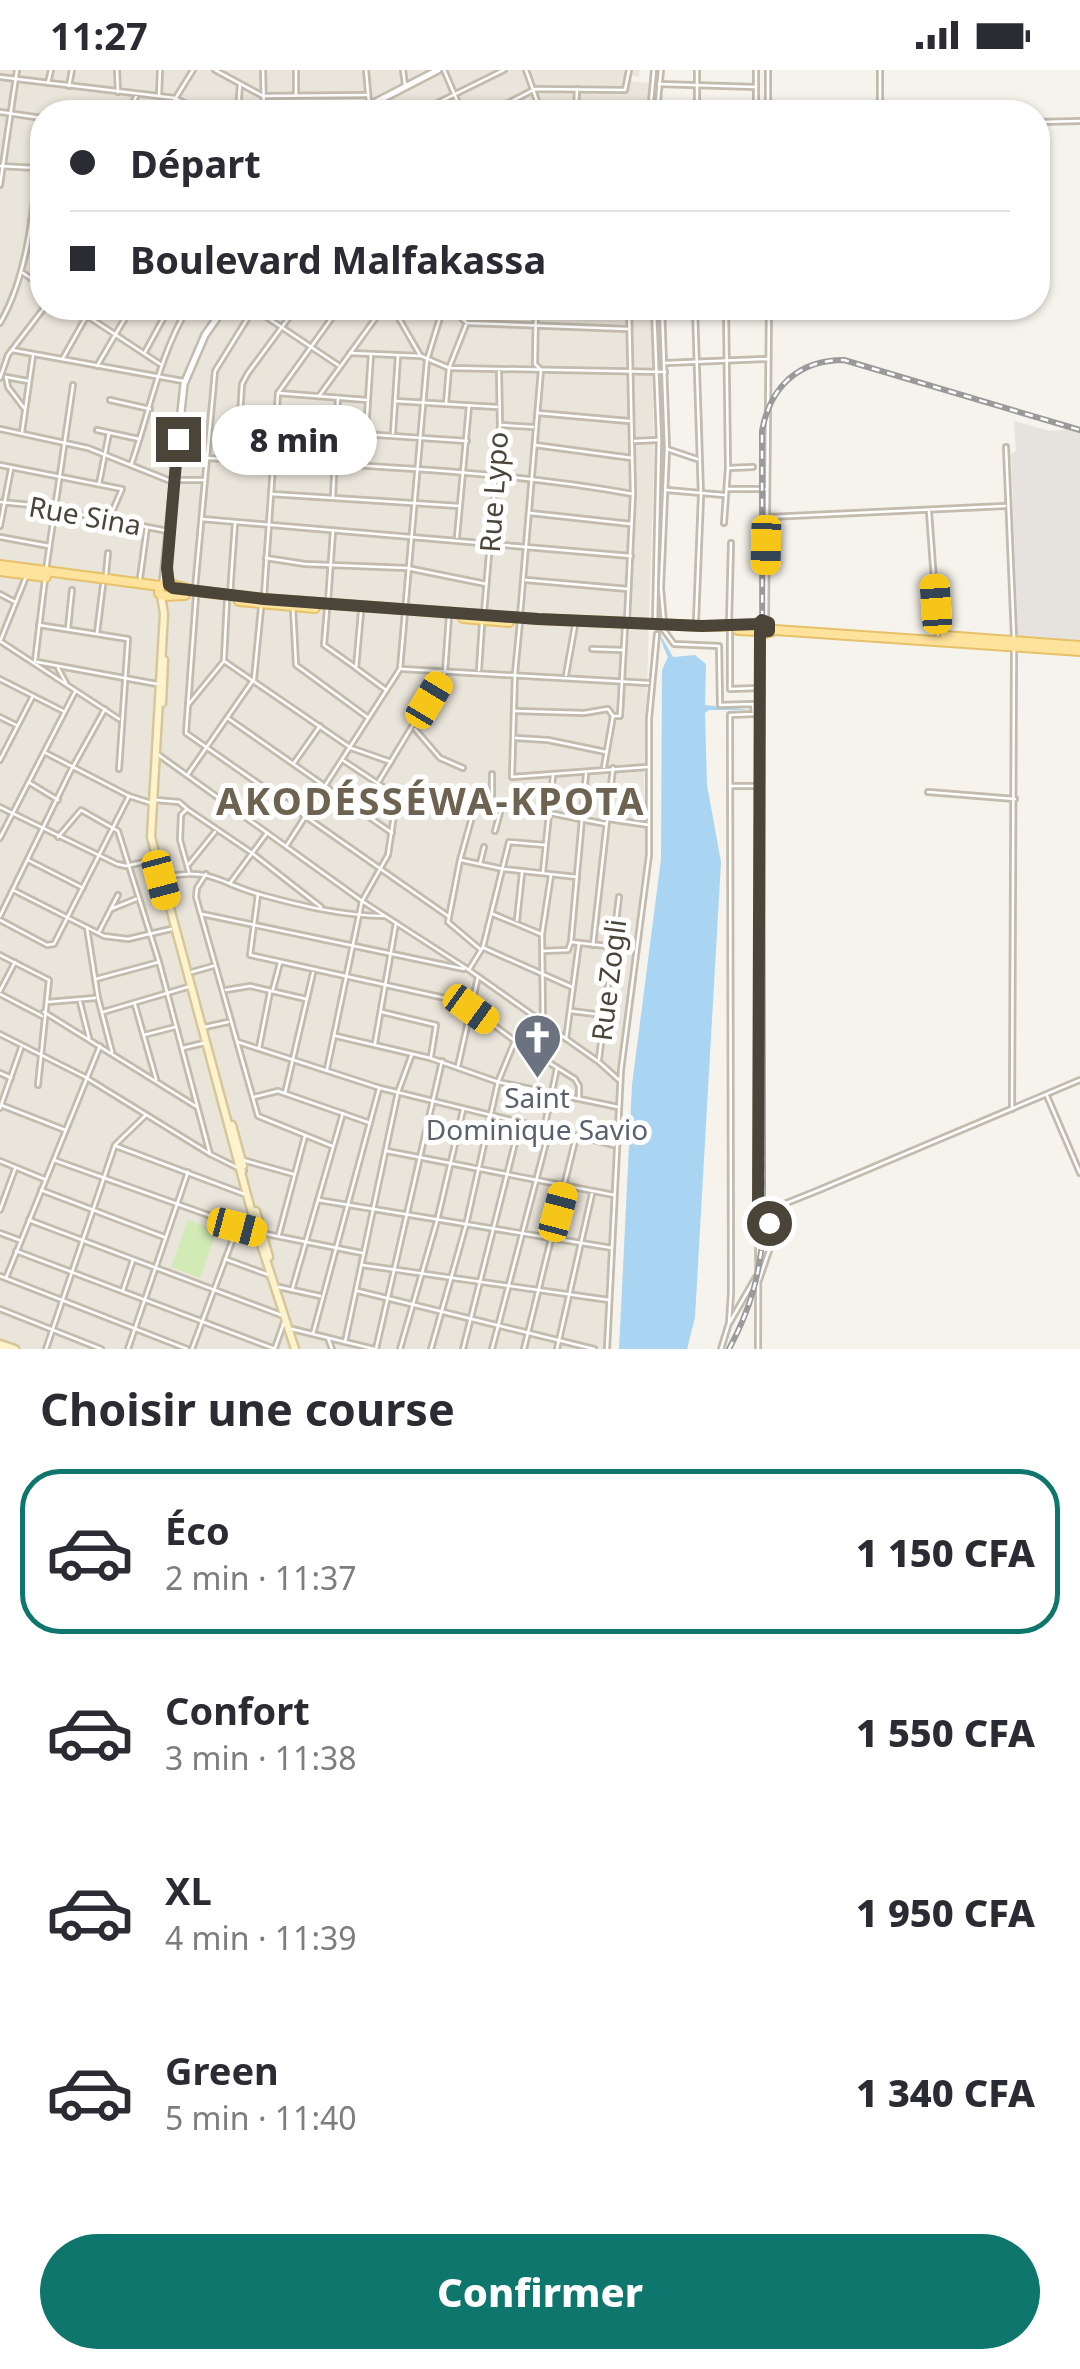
<!DOCTYPE html>
<html lang="fr">
<head>
<meta charset="utf-8">
<style>
  body { margin:0; font-family:"Noto Sans",sans-serif; background:#f2f2f3; color:#2b2b33; height:100vh; display:flex; flex-direction:column; font-size:38px; white-space:nowrap }
  * { box-sizing:border-box; margin:0 }
  p { font-size:32px; color:#7c7c81 }
  .icon { flex:none; width:55px; height:55px; fill:none; stroke:currentColor; stroke-width:2; stroke-linecap:round; stroke-linejoin:round }
  .map { position:relative; height:1279px; overflow:hidden }
  .details { display:flex; flex-direction:column; background:#fff; flex:1 }
  .details>* { flex:none }
  .top-card { position:absolute; left:30px; top:30px; width:1020px; height:220px; border-radius:40px; box-shadow:0 2px 8px #0004; display:grid; align-content:center; height:220px; padding:0 40px; background:#fff }
  .end { position:absolute; width:45px; height:45px; margin:-22px; border:12px solid #4b4439; background:#fff; box-shadow:0 0 0 5px #fff }
  .from { border-radius:50% }
  .bubble { position:absolute; height:70px; border-radius:35px; background:#fff; box-shadow:0 2px 8px #0004; font-size:32px; font-weight:800; line-height:70px; text-align:center }
  .car { position:absolute; width:30px; height:60px; margin:-30px -15px; border-radius:12px; box-shadow:0 0 8px 2px #0007; background:linear-gradient(#f5c518 24%,#345 0 40%,#f5c518 0 76%,#345 0 86%,#f5c518 0) }
  .top-card b { display:flex; align-items:center; gap:35px; height:95px; font-size:38px }
  .top-card b+b { border-top:2px solid #e1e1e2 }
  .top-card i { width:25px; height:25px; background:#2b2b33 }
  ul { padding:0; list-style:none }
  li { display:flex; align-items:center; gap:30px; height:165px; margin:0 20px 15px; padding:0 20px; border:5px solid transparent; border-radius:40px }
  li div { flex:1 }
  li b { display:block; font-size:38px }
  li em { font-style:normal; font-weight:800 }
  li.current { border-color:#0f766e }
  li>.icon { width:90px; height:90px; stroke-width:1.5 }
  h2 { padding:0 40px; font-size:45px; line-height:120px }
  .button { display:flex; gap:20px; margin-top:auto; padding:20px 40px }
  .button a { flex:1; height:115px; border-radius:60px; background:#0f766e; color:#fff; font-size:40px; font-weight:800; line-height:115px; text-align:center }
  .status { display:flex; justify-content:space-between; align-items:center; height:70px; padding:0 50px; background:#fff; direction:ltr }
  .status svg { height:28px; fill:currentColor }
  .map>svg:first-child { display:block }
</style>
</head>
<body>
<div class="status"><b>11:27</b><svg viewBox="0 0 49 12"><path d="M0 12V9h3v3zM5 12V6h3v6zM10 12V3h3v9zM15 12V0h3v12zM26 1h20v11H26zM47 4h2v5h-2z"/></svg></div>
<div class="map">
<svg width="1080" height="1279" viewBox="0 0 1080 1279">
  <rect width="100%" height="100%" fill="#f6f3ec"/>
  <polygon fill="#eae5da" points="0,0 640,0 639,7 632,5 630,11 649,13 646,40 624,35 623,42 42,42 42,238 651,238 654,392 644,711 647,800 617,1015 612,1116 612,1183 605,1279 0,1279"/>
  <polygon fill="#e6e2dd" points="1014,351 1050,361 1064,360 1065,357 1080,362 1080,573 1020,568 1018,565 1011,384 1016,381"/>
  <polygon fill="#d2eab5" points="188,1150 217,1160 200,1208 171,1197"/>
  <path fill="#a9d4f2" d="M655,238H660L665,374L659,519L661,566L673,587L695,585L706,594L705,635L750,640H709L705,643L707,715L721,792L695,1247L687,1279H619L632,1015L661,789L662,600L668,587C641,535 661,431 660,370C660,326 657,282 655,238Z"/>
  <g fill="none" stroke-linecap="round" stroke-linejoin="round">
    <defs>
      <g id="minor">
        <polyline points="117,0 118,22"/>
        <polyline points="215,0 263,26 366,25"/>
        <polyline points="263,0 264,42"/>
        <polyline points="366,0 369,33"/>
        <polyline points="403,0 405,15"/>
        <polyline points="444,0 462,42"/>
        <polyline points="526,0 541,42"/>
        <polyline points="880,0 880,42"/>
        <polyline points="0,7 175,28 201,42"/>
        <polyline points="48,13 51,0"/>
        <polyline points="659,14 756,17"/>
        <polyline points="69,16 72,0"/>
        <polyline points="296,24 296,0"/>
        <polyline points="159,26 160,0"/>
        <polyline points="657,41 661,0"/>
        <polyline points="0,42 42,48"/>
        <polyline points="128,42 136,27"/>
        <polyline points="167,42 193,0"/>
        <polyline points="238,42 240,14"/>
        <polyline points="419,42 504,0"/>
        <polyline points="491,42 535,19 625,20 629,0"/>
        <polyline points="576,42 577,19"/>
        <polyline points="650,42 654,0"/>
        <polyline points="657,42 700,42"/>
        <polyline points="697,42 697,0"/>
        <polyline points="756,42 756,0"/>
        <polyline points="768,42 768,0"/>
        <polyline points="1038,52 1080,51"/>
        <polyline points="0,96 37,98 42,101"/>
        <polyline points="0,115 17,0"/>
        <polyline points="31,150 42,157"/>
        <polyline points="23,203 42,216"/>
        <polyline points="32,208 42,190"/>
        <polyline points="75,238 160,294"/>
        <polyline points="253,238 338,295"/>
        <polyline points="393,238 420,285"/>
        <polyline points="450,238 467,253 627,259"/>
        <polyline points="654,238 659,370 655,553"/>
        <polyline points="662,238 667,379 661,518 664,553"/>
        <polyline points="695,238 701,426 696,551"/>
        <path d="M0,253C32,199 35,118 42,56"/>
        <polyline points="12,280 183,311"/>
        <polyline points="145,282 169,238"/>
        <polyline points="350,283 421,286 449,298 665,302"/>
        <polyline points="63,288 91,238"/>
        <polyline points="666,293 767,289"/>
        <polyline points="97,296 131,238"/>
        <polyline points="6,307 8,317 24,338"/>
        <polyline points="6,307 28,311"/>
        <polyline points="0,308 8,285 44,238"/>
        <polyline points="278,323 367,330"/>
        <polyline points="319,326 383,238"/>
        <polyline points="110,330 150,339"/>
        <polyline points="395,331 497,337"/>
        <polyline points="446,334 449,298 466,255"/>
        <polyline points="538,343 629,351"/>
        <polyline points="272,351 240,347 242,314 248,303 296,238"/>
        <polyline points="501,355 533,357"/>
        <polyline points="274,358 467,371"/>
        <polyline points="0,359 88,378 173,412"/>
        <polyline points="97,360 139,369"/>
        <polyline points="366,361 371,284"/>
        <polyline points="22,362 33,286"/>
        <polyline points="393,363 398,286"/>
        <polyline points="635,371 657,370"/>
        <polyline points="535,375 632,388"/>
        <polyline points="1006,377 1014,567"/>
        <polyline points="667,379 697,389"/>
        <path d="M206,388C349,395 492,399 633,424"/>
        <polyline points="0,395 122,419 109,449"/>
        <path d="M131,395C149,344 160,283 188,238"/>
        <polyline points="729,398 753,397"/>
        <polyline points="176,410 203,410"/>
        <polyline points="99,414 109,363"/>
        <polyline points="728,419 765,419"/>
        <polyline points="667,420 724,425"/>
        <polyline points="271,424 459,436"/>
        <polyline points="333,426 338,328"/>
        <polyline points="0,432 32,435 168,461"/>
        <polyline points="929,442 938,565"/>
        <polyline points="530,443 631,454"/>
        <polyline points="769,447 1005,436"/>
        <polyline points="202,449 631,486"/>
        <polyline points="724,453 728,398 726,238"/>
        <polyline points="0,456 11,399"/>
        <polyline points="0,467 49,476"/>
        <polyline points="457,467 469,336"/>
        <polyline points="266,488 305,494 407,498 486,514"/>
        <polyline points="46,500 73,315"/>
        <polyline points="106,504 108,483"/>
        <polyline points="140,508 147,457"/>
        <polyline points="526,510 628,519"/>
        <polyline points="195,519 215,301 254,238"/>
        <polyline points="0,524 15,532"/>
        <polyline points="230,525 235,453"/>
        <polyline points="196,526 186,663 448,846"/>
        <polyline points="264,526 278,323 339,238"/>
        <polyline points="328,532 333,461"/>
        <polyline points="293,538 296,595 367,647"/>
        <polyline points="327,539 324,575 355,597"/>
        <polyline points="361,542 356,598 386,620"/>
        <polyline points="484,543 500,355 499,302"/>
        <polyline points="520,546 541,300 535,294 536,238"/>
        <polyline points="766,549 769,238"/>
        <polyline points="627,551 633,424 629,238"/>
        <polyline points="520,552 515,603 512,707 647,697"/>
        <polyline points="729,554 731,473"/>
        <polyline points="39,555 128,569 119,699"/>
        <polyline points="68,558 72,520"/>
        <polyline points="663,559 674,574 719,576 720,635 753,634 754,644 730,645 731,1223 729,1253 721,1279"/>
        <polyline points="730,561 730,619 759,618"/>
        <polyline points="97,563 103,515"/>
        <polyline points="1,569 26,507"/>
        <polyline points="0,571 119,649"/>
        <polyline points="592,579 622,580"/>
        <polyline points="224,589 227,530"/>
        <polyline points="35,591 45,509"/>
        <polyline points="37,592 157,614"/>
        <polyline points="58,598 66,613"/>
        <polyline points="402,599 648,613"/>
        <polyline points="479,600 482,554"/>
        <polyline points="566,605 575,555"/>
        <polyline points="0,609 63,641"/>
        <polyline points="188,635 224,591 351,678 391,692"/>
        <polyline points="516,641 584,643 608,639 613,646 620,646 625,557"/>
        <polyline points="0,647 16,655"/>
        <polyline points="229,649 392,763"/>
        <polyline points="415,659 440,688 463,698"/>
        <polyline points="516,668 548,670 606,682"/>
        <polyline points="46,683 129,726 151,733"/>
        <polyline points="156,683 362,831 469,900 599,992 619,1010"/>
        <polyline points="0,690 33,626"/>
        <polyline points="294,693 320,656"/>
        <polyline points="604,697 613,646"/>
        <polyline points="188,704 254,609 261,538"/>
        <polyline points="492,704 492,729"/>
        <polyline points="379,711 445,602 449,546"/>
        <polyline points="30,713 58,730"/>
        <polyline points="730,716 757,716"/>
        <polyline points="928,722 1015,729"/>
        <polyline points="156,730 179,732 186,738"/>
        <polyline points="0,737 117,794 126,796 153,790"/>
        <polyline points="608,749 649,755"/>
        <polyline points="622,750 625,728"/>
        <polyline points="495,761 501,739"/>
        <polyline points="58,767 81,740 118,761 159,892 210,1084"/>
        <polyline points="0,768 75,622"/>
        <polyline points="287,775 400,599 427,290 443,238"/>
        <polyline points="28,790 83,818"/>
        <polyline points="461,790 503,799 577,807"/>
        <polyline points="480,793 484,777"/>
        <polyline points="189,794 215,762"/>
        <polyline points="189,802 180,770 181,745 187,739 252,783 321,837"/>
        <polyline points="543,802 553,706"/>
        <polyline points="206,804 197,818 196,827 258,1046 332,1076"/>
        <path d="M165,807C213,797 220,814 262,825C302,836 344,846 385,846"/>
        <polyline points="230,813 267,763"/>
        <polyline points="13,820 104,866 128,869 171,859"/>
        <polyline points="258,824 250,885 463,932 515,971 575,1009 579,1016 579,1028"/>
        <polyline points="111,839 136,829"/>
        <polyline points="202,844 464,899"/>
        <polyline points="493,844 541,864"/>
        <polyline points="0,846 70,702 105,639"/>
        <polyline points="0,850 47,875 54,874 129,726"/>
        <polyline points="517,850 522,803"/>
        <polyline points="87,858 98,928 112,982"/>
        <polyline points="99,862 118,825"/>
        <polyline points="571,872 586,704"/>
        <polyline points="593,875 613,698"/>
        <polyline points="484,878 572,917"/>
        <polyline points="480,879 448,852 460,790 477,729 606,754"/>
        <polyline points="543,881 568,880 571,872 634,879"/>
        <polyline points="0,885 49,910 38,1015"/>
        <polyline points="470,898 483,877 509,772 545,775"/>
        <polyline points="192,902 213,896"/>
        <polyline points="96,909 159,892"/>
        <polyline points="273,919 280,893"/>
        <polyline points="226,920 250,916 306,929"/>
        <polyline points="0,921 15,892"/>
        <polyline points="0,924 42,946"/>
        <polyline points="48,932 95,928"/>
        <polyline points="80,932 89,968"/>
        <polyline points="135,935 156,1009"/>
        <polyline points="571,941 603,945"/>
        <polyline points="44,942 197,1037"/>
        <polyline points="103,942 191,916"/>
        <polyline points="382,942 436,955 431,986"/>
        <polyline points="543,953 542,864 551,805"/>
        <polyline points="205,957 228,952"/>
        <polyline points="0,964 85,1007 210,1084 244,1101"/>
        <polyline points="144,965 175,957"/>
        <polyline points="336,966 430,988 498,1012 618,1037"/>
        <polyline points="566,969 579,873"/>
        <polyline points="238,972 380,1018 614,1075"/>
        <polyline points="375,973 396,853"/>
        <polyline points="183,978 204,973"/>
        <polyline points="259,978 270,922"/>
        <polyline points="599,989 619,827"/>
        <polyline points="458,996 478,907"/>
        <polyline points="327,999 362,831 388,785 396,732 394,724 344,691"/>
        <polyline points="0,1003 11,1008"/>
        <polyline points="285,1023 313,903"/>
        <polyline points="1047,1026 1080,1103"/>
        <polyline points="254,1027 278,1021 370,1053"/>
        <polyline points="1,1035 65,1060"/>
        <polyline points="0,1038 21,978"/>
        <polyline points="1012,1039 1014,580"/>
        <polyline points="116,1076 244,1124"/>
        <polyline points="387,1081 614,1125"/>
        <polyline points="54,1090 253,1161"/>
        <polyline points="243,1090 293,1104"/>
        <polyline points="0,1091 44,1109"/>
        <polyline points="41,1120 164,1167"/>
        <polyline points="318,1130 612,1178"/>
        <polyline points="758,1139 774,1138 819,1120 1080,1010"/>
        <polyline points="0,1140 15,1099"/>
        <polyline points="29,1150 281,1245"/>
        <polyline points="0,1163 19,1170"/>
        <polyline points="266,1164 362,1183"/>
        <polyline points="279,1164 305,1066"/>
        <polyline points="16,1181 275,1279"/>
        <polyline points="225,1189 269,1205"/>
        <polyline points="362,1195 609,1230"/>
        <polyline points="0,1206 187,1279"/>
        <polyline points="6,1208 100,976"/>
        <polyline points="759,1210 770,1178 769,1150 773,1141"/>
        <polyline points="279,1217 320,1226"/>
        <polyline points="123,1220 133,1190"/>
        <polyline points="292,1220 343,1043"/>
        <polyline points="358,1221 594,1279"/>
        <polyline points="0,1239 101,1279"/>
        <polyline points="730,1252 756,1207"/>
        <polyline points="292,1259 374,1279"/>
        <polyline points="313,1264 379,1019"/>
        <polyline points="328,1268 332,1279"/>
        <polyline points="345,1272 398,1022 412,984"/>
        <polyline points="275,1278 284,1252"/>
        <polyline points="46,1279 115,1075 146,1045"/>
        <polyline points="128,1279 188,1102"/>
        <polyline points="192,1279 237,1158"/>
        <polyline points="376,1279 442,991"/>
        <polyline points="400,1279 437,1151 463,1040"/>
        <polyline points="431,1279 466,1155 498,1012 514,973"/>
        <polyline points="463,1279 519,1057"/>
        <polyline points="492,1279 547,1069 544,1059 557,998"/>
        <polyline points="524,1279 576,1067"/>
        <polyline points="557,1279 592,1124"/>
        <polyline points="607,1279 621,1000 649,785 649,649 657,564"/>
        <polyline points="758,1279 760,564"/>
      </g>
      <g id="tertiary">
        <polyline points="364,42 370,35 438,0"/>
        <polyline points="163,512 184,314 205,265 224,238"/>
      </g>
      <g id="secondary">
        <polyline points="161,525 164,544 151,767 257,1162 295,1279"/>
        <polyline points="162,633 164,590"/>
        <polyline points="232,1055 243,1096"/>
        <polyline points="256,1141 269,1187"/>
        <polyline points="0,1274 15,1279"/>
        <polyline points="0,1278 2,1279"/>
      </g>
      <g id="primary">
        <polyline points="0,495 160,516"/>
        <polyline points="0,501 46,507"/>
        <polyline points="159,523 160,516 166,513 195,521 264,529 538,549 702,556 757,555"/>
        <polyline points="159,523 164,526 185,525"/>
        <polyline points="239,531 315,538"/>
        <polyline points="463,548 509,552"/>
        <polyline points="738,560 758,561"/>
        <polyline points="769,561 768,552 758,553 757,560 763,564 775,560 1080,581"/>
        <polyline points="945,566 1080,576"/>
      </g>
    </defs>
    <use href="#minor" stroke="#c2bbae" stroke-width="8"/>
    <use href="#tertiary" stroke="#c2bbae" stroke-width="10"/>
    <use href="#secondary" stroke="#d6c79b" stroke-width="11"/>
    <use href="#primary" stroke="#e6c16a" stroke-width="12"/>
    <use href="#minor" stroke="#fff" stroke-width="2.5"/>
    <use href="#tertiary" stroke="#fff" stroke-width="5"/>
    <use href="#secondary" stroke="#fff3cd" stroke-width="6"/>
    <use href="#primary" stroke="#ffe39c" stroke-width="8"/>
    <defs>
      <path id="rail" d="M729,1279C750,1240 761,1203 763,1158L762,361C770,317 798,290 844,290L1080,360"/>
    </defs>
    <use href="#rail" stroke="#9a9a9a" stroke-width="6"/>
    <use href="#rail" stroke="#fff" stroke-width="2.5" stroke-dasharray="8" stroke-linecap="butt"/>
  </g>
  <g fill="none" stroke-linecap="round" stroke-linejoin="round">
    <polyline stroke="#4b4439" stroke-width="12" points="178,369 167,498 169,515 173,518 264,529 538,549 702,556 758,554 762,550 769,553 769,561 760,562 758,1139 774,1138 769,1153"/>
  </g>
  <defs>
    <symbol id="church-pin" viewBox="-11 -11 22 30"><path d="M0 17L-7.5 6A9.5 9.5 0 1 1 7.5 6Z" fill="#6b7280" stroke="#fff"/><path d="M-1.2-6h2.4v3.5h3.3v2.4h-3.3V6h-2.4V-.1h-3.3v-2.4h3.3Z" fill="#fff"/></symbol>
  </defs>
  <g fill-rule="evenodd">
    <use href="#church-pin" x="510" y="940" width="55" height="75"/>
  </g>
  <g text-anchor="middle" stroke-width="10" stroke-linejoin="round" paint-order="stroke">
    <g font-size="28" fill="#4b4439" stroke="#fff">
      <text transform="translate(494 422) rotate(-86)" y="10">Rue Lypo</text>
      <text transform="translate(85 446) rotate(10)" y="10">Rue Sina</text>
      <text transform="translate(609 910) rotate(-83)" y="10">Rue Zogli</text>
    </g>
    <g font-size="28" fill="#5b616d" stroke="#fff">
      <text x="537" y="1038">Saint<tspan x="537" dy="32">Dominique Savio</tspan></text>
    </g>
    <g font-size="38" font-weight="bold" letter-spacing="2.5" fill="#6e6250" stroke="#fff">
      <text x="431" y="745">AKODÉSSÉWA-KPOTA</text>
    </g>
  </g>
</svg>
<i class="end from" style="left:769px;top:1153px"></i>
<i class="end" style="left:178px;top:369px"></i>
<div class="bubble" style="left:212px;top:335px;width:165px">8 min</div>
<i class="car" style="left:766px;top:475px;rotate:181deg"></i>
<i class="car" style="left:936px;top:534px;rotate:356deg"></i>
<i class="car" style="left:429px;top:630px;rotate:31deg"></i>
<i class="car" style="left:161px;top:810px;rotate:165deg"></i>
<i class="car" style="left:471px;top:939px;rotate:126deg"></i>
<i class="car" style="left:558px;top:1142px;rotate:15deg"></i>
<i class="car" style="left:237px;top:1157px;rotate:105deg"></i>
<div class="top-card">
<b><i class="from"></i>Départ</b>
<b><i></i>Boulevard Malfakassa</b>
</div>
</div>
<section class="details">
<h2>Choisir une course</h2>
<ul>
<li class="current"><svg class="icon" aria-label="car" viewBox="0 0 24 24"><path d="M5 17H2v-5l4-1 3-4h7l3 4 3 1v5h-3M9 17h6M6 11h13"/><circle cx="7" cy="17" r="2"/><circle cx="17" cy="17" r="2"/></svg><div><b>Éco</b><p>2 min · 11:37</p></div><em>1 150 CFA</em></li>
<li><svg class="icon" aria-label="car" viewBox="0 0 24 24"><path d="M5 17H2v-5l4-1 3-4h7l3 4 3 1v5h-3M9 17h6M6 11h13"/><circle cx="7" cy="17" r="2"/><circle cx="17" cy="17" r="2"/></svg><div><b>Confort</b><p>3 min · 11:38</p></div><em>1 550 CFA</em></li>
<li><svg class="icon" aria-label="car" viewBox="0 0 24 24"><path d="M5 17H2v-5l4-1 3-4h7l3 4 3 1v5h-3M9 17h6M6 11h13"/><circle cx="7" cy="17" r="2"/><circle cx="17" cy="17" r="2"/></svg><div><b>XL</b><p>4 min · 11:39</p></div><em>1 950 CFA</em></li>
<li><svg class="icon" aria-label="car" viewBox="0 0 24 24"><path d="M5 17H2v-5l4-1 3-4h7l3 4 3 1v5h-3M9 17h6M6 11h13"/><circle cx="7" cy="17" r="2"/><circle cx="17" cy="17" r="2"/></svg><div><b>Green</b><p>5 min · 11:40</p></div><em>1 340 CFA</em></li>
</ul>
<div class="button"><a>Confirmer</a></div>
</section>
</body>
</html>
